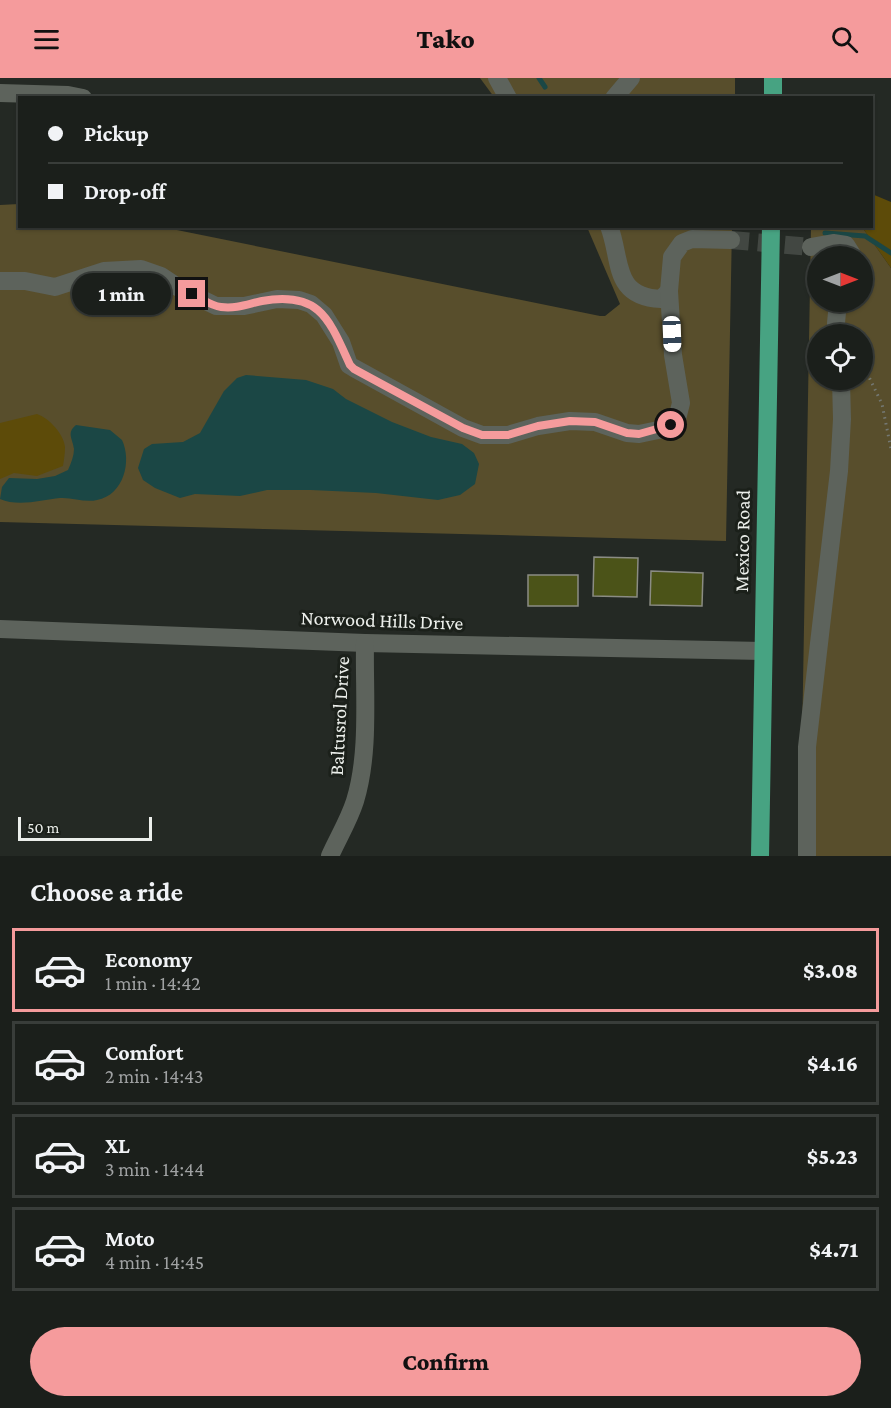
<!DOCTYPE html>
<html lang="en">
<head>
<meta charset="utf-8">
<style>
  body { margin:0; font-family:"Crimson Pro",serif; background:#242724; color:#f1f3f6; height:100vh; display:flex; flex-direction:column; font-size:22px; white-space:nowrap }
  * { box-sizing:border-box; margin:0 }
  p { font-size:20px; color:#a0a2a3 }
  .icon { flex:none; width:33px; height:33px; fill:none; stroke:currentColor; stroke-width:2; stroke-linecap:round; stroke-linejoin:round }
  .map { position:relative; height:778px; overflow:hidden }
  .sheet { display:flex; flex-direction:column; background:#1b1f1b; flex:1 }
  .sheet>* { flex:none }
  .guide { position:absolute; left:18px; top:18px; width:855px; height:132px; border-radius:0px; box-shadow:0 2px 4px #0004,0 0 0 2px #393d3a; display:grid; align-content:center; height:132px; padding:0 30px; background:#1b1f1b }
  .needle { width:39px; rotate:90deg }
  .tools { position:absolute; left:807px; top:168px; display:grid; gap:12px }
  .tools a { display:grid; place-items:center; width:66px; height:66px; border-radius:50%; background:#1b1f1b; box-shadow:0 2px 4px #0004,0 0 0 2px #393d3a; font-size:30px }
  .scale { position:absolute; left:18px; bottom:15px; width:134px; box-sizing:border-box; padding-left:6px; border:3px solid #ecefeb; border-top:0; font-size:16px; line-height:21px; white-space:nowrap; color:#ecefeb; -webkit-text-stroke:4px #1b201a; paint-order:stroke }
  .end { position:absolute; width:27px; height:27px; margin:-14px; border:8px solid #f59b9c; background:#111; box-shadow:0 0 0 3px #111 }
  .from { border-radius:50% }
  .bubble { position:absolute; height:42px; border-radius:21px; background:#1b1f1b; box-shadow:0 2px 4px #0004,0 0 0 2px #393d3a; font-size:20px; font-weight:800; line-height:42px; text-align:center }
  .car { position:absolute; width:18px; height:36px; margin:-18px -9px; border-radius:8px; box-shadow:0 0 4px 2px #0007; background:linear-gradient(#fff 24%,#345 0 40%,#fff 0 76%,#345 0 86%,#fff 0) }
  .guide b { display:flex; align-items:center; gap:21px; height:57px; font-size:22px }
  .guide b+b { border-top:2px solid #393d3a }
  .guide i { width:15px; height:15px; background:#f1f3f6 }
  ul { padding:0; list-style:none }
  li { display:flex; align-items:center; gap:18px; height:84px; margin:0 12px 9px; padding:0 18px; border:3px solid #393d3a; border-radius:0px }
  li div { flex:1 }
  li b { display:block; font-size:22px }
  li em { font-style:normal; font-weight:800 }
  li.selected { border-color:#f59b9c }
  li>.icon { width:54px; height:54px; stroke-width:1.5 }
  h2 { padding:0 30px; font-size:27px; line-height:72px }
  .button { display:flex; gap:12px; margin-top:auto; padding:12px 30px }
  .button a { flex:1; height:69px; border-radius:36px; background:#f59b9c; color:#111; font-size:24px; font-weight:800; line-height:69px; text-align:center }
  header { display:flex; justify-content:space-between; align-items:center; height:78px; padding:0 30px; background:#f59b9c; color:#111; font-size:27px; font-weight:800 }
  .map>svg:first-child { display:block }
</style>
</head>
<body>
<header><svg class="icon" aria-label="menu" viewBox="0 0 24 24"><path d="M4 6h16M4 12h16M4 18h16"/></svg>Tako<svg class="icon" aria-label="search" viewBox="0 0 24 24"><circle cx="10" cy="10" r="6"/><path d="M15 15l6 6"/></svg></header>
<div class="map">
<svg width="891" height="778" viewBox="0 0 891 778">
  <rect width="100%" height="100%" fill="#242924"/>
  <g fill="#584e2c" fill-rule="evenodd">
    <polygon points="480,0 735,0 735,19 494,19"/>
    <polygon points="19,126 20,148 162,149 600,238 605,238 620,226 587,149 732,149 726,463 0,444 0,127"/>
    <path d="M811,149H862L891,190V778H800ZM818,178H862V224H818ZM818,256H862V302H818Z"/>
  </g>
  <g fill="#5d4b09">
    <polygon points="872,116 891,124 891,190 862,149 872,148"/>
    <path d="M37,336C49,340 64,356 65,369C65,375 64,382 63,388L37,398L14,395L0,401V345Z"/>
  </g>
  <g fill="#1b4745">
    <polygon points="246,297 306,302 333,311 346,321 392,344 431,359 462,366 474,375 479,386 475,406 460,417 438,422 376,415 311,412 267,412 240,418 195,416 180,420 155,410 143,402 138,390 144,371 152,366 183,364 200,355 224,313 237,300"/>
    <path d="M76,347L110,352L122,362C132,383 124,417 97,422C85,425 72,419 60,420C42,422 18,429 0,421L2,409L9,400L37,401L55,398L68,392C71,385 74,378 74,371C73,361 66,355 76,347Z"/>
  </g>
  <g fill="none" stroke-linecap="round" stroke-linejoin="round">
    <g stroke="#1b4745" stroke-width="5">
      <polyline points="539,0 545,9"/>
      <polyline points="690,148 692,150"/>
      <polyline points="825,155 865,158 891,175"/>
    </g>
  </g>
  <g fill="#4b5318" stroke="#8b8c84" stroke-width="1.5">
    <polygon points="594,479 638,480 637,519 593,518"/>
    <polygon points="651,493 703,495 702,528 650,527"/>
    <rect x="528" y="497" width="50" height="31"/>
  </g>
  <g fill="none" stroke-linecap="round" stroke-linejoin="round">
    <polyline stroke="#424742" stroke-width="18" stroke-dasharray="18 9" stroke-linecap="butt" points="731,162 811,169"/>
    <polyline stroke="#747873" stroke-width="3" stroke-dasharray="1.5 4.5" stroke-linecap="butt" points="862,291 869,299 882,326 891,371"/>
    <g stroke="#5d635c" stroke-width="18">
      <polyline points="497,0 508,20"/>
      <polyline points="0,15 68,17 83,20"/>
      <polyline points="614,20 631,0"/>
      <path d="M609,148C622,182 612,219 661,221L669,213"/>
      <polyline points="811,169 833,165 846,167 853,178"/>
      <polyline points="0,203 25,203 55,209 104,193 141,191 161,198 179,210 216,228 244,228 277,221 299,222 311,226 324,237 341,264 349,287 354,290 463,350 482,357 508,357 538,348 570,343 595,344 627,355 639,356 663,351 677,341 681,325 673,277 669,213 672,179 682,165 692,161 731,162"/>
      <polyline points="838,224 836,245 838,256"/>
      <polyline points="0,551 365,565 763,573"/>
      <path d="M330,778C338,760 349,742 355,723C370,674 364,616 365,565"/>
      <polyline points="807,778 807,669 839,393 842,341 841,302"/>
    </g>
    <g stroke="#47a382" stroke-width="18">
      <polyline points="773,20 773,0"/>
      <polyline points="760,778 771,148"/>
    </g>
  </g>
  <g fill="none" stroke-linecap="round" stroke-linejoin="round">
    <path stroke="#f59b9c" stroke-width="8" d="M192,216C201,220 211,228 221,229C236,231 248,226 262,223C320,213 329,241 350,287L354,291L463,350L482,357H508L538,348L570,343L595,344L627,355L639,356L671,347"/>
  </g>
  <g text-anchor="middle" stroke-width="6" stroke-linejoin="round" paint-order="stroke">
    <g font-size="20" fill="#ecefeb" stroke="#1b201a">
      <text transform="translate(742 463) rotate(-89)" y="7">Mexico Road</text>
      <text transform="translate(382 542) rotate(2)" y="7">Norwood Hills Drive</text>
      <text transform="translate(339 638) rotate(-87)" y="7">Baltusrol Drive</text>
    </g>
  </g>
</svg>
<div class="tools">
<a><svg class="needle" viewBox="-14 -14 28 28"><path d="M0-13l5 13h-10z" fill="#e53935"/><path d="M0 13l5-13h-10z" fill="#a0a2a3"/></svg></a>
<a><svg class="icon" aria-label="locate" viewBox="0 0 24 24"><circle cx="12" cy="12" r="6"/><path d="M12 2v4M12 18v4M2 12h4M18 12h4"/></svg></a>
</div>
<div class="scale">50 m</div>
<i class="end from" style="left:671px;top:347px"></i>
<i class="end" style="left:192px;top:216px"></i>
<div class="bubble" style="left:72px;top:195px;width:99px">1 min</div>
<i class="car" style="left:672px;top:256px;rotate:178deg"></i>
<div class="guide">
<b><i class="from"></i>Pickup</b>
<b><i></i>Drop-off</b>
</div>
</div>
<section class="sheet">
<h2>Choose a ride</h2>
<ul>
<li class="selected"><svg class="icon" aria-label="car" viewBox="0 0 24 24"><path d="M5 17H2v-5l4-1 3-4h7l3 4 3 1v5h-3M9 17h6M6 11h13"/><circle cx="7" cy="17" r="2"/><circle cx="17" cy="17" r="2"/></svg><div><b>Economy</b><p>1 min · 14:42</p></div><em>$3.08</em></li>
<li><svg class="icon" aria-label="car" viewBox="0 0 24 24"><path d="M5 17H2v-5l4-1 3-4h7l3 4 3 1v5h-3M9 17h6M6 11h13"/><circle cx="7" cy="17" r="2"/><circle cx="17" cy="17" r="2"/></svg><div><b>Comfort</b><p>2 min · 14:43</p></div><em>$4.16</em></li>
<li><svg class="icon" aria-label="car" viewBox="0 0 24 24"><path d="M5 17H2v-5l4-1 3-4h7l3 4 3 1v5h-3M9 17h6M6 11h13"/><circle cx="7" cy="17" r="2"/><circle cx="17" cy="17" r="2"/></svg><div><b>XL</b><p>3 min · 14:44</p></div><em>$5.23</em></li>
<li><svg class="icon" aria-label="car" viewBox="0 0 24 24"><path d="M5 17H2v-5l4-1 3-4h7l3 4 3 1v5h-3M9 17h6M6 11h13"/><circle cx="7" cy="17" r="2"/><circle cx="17" cy="17" r="2"/></svg><div><b>Moto</b><p>4 min · 14:45</p></div><em>$4.71</em></li>
</ul>
<div class="button"><a>Confirm</a></div>
</section>
</body>
</html>
